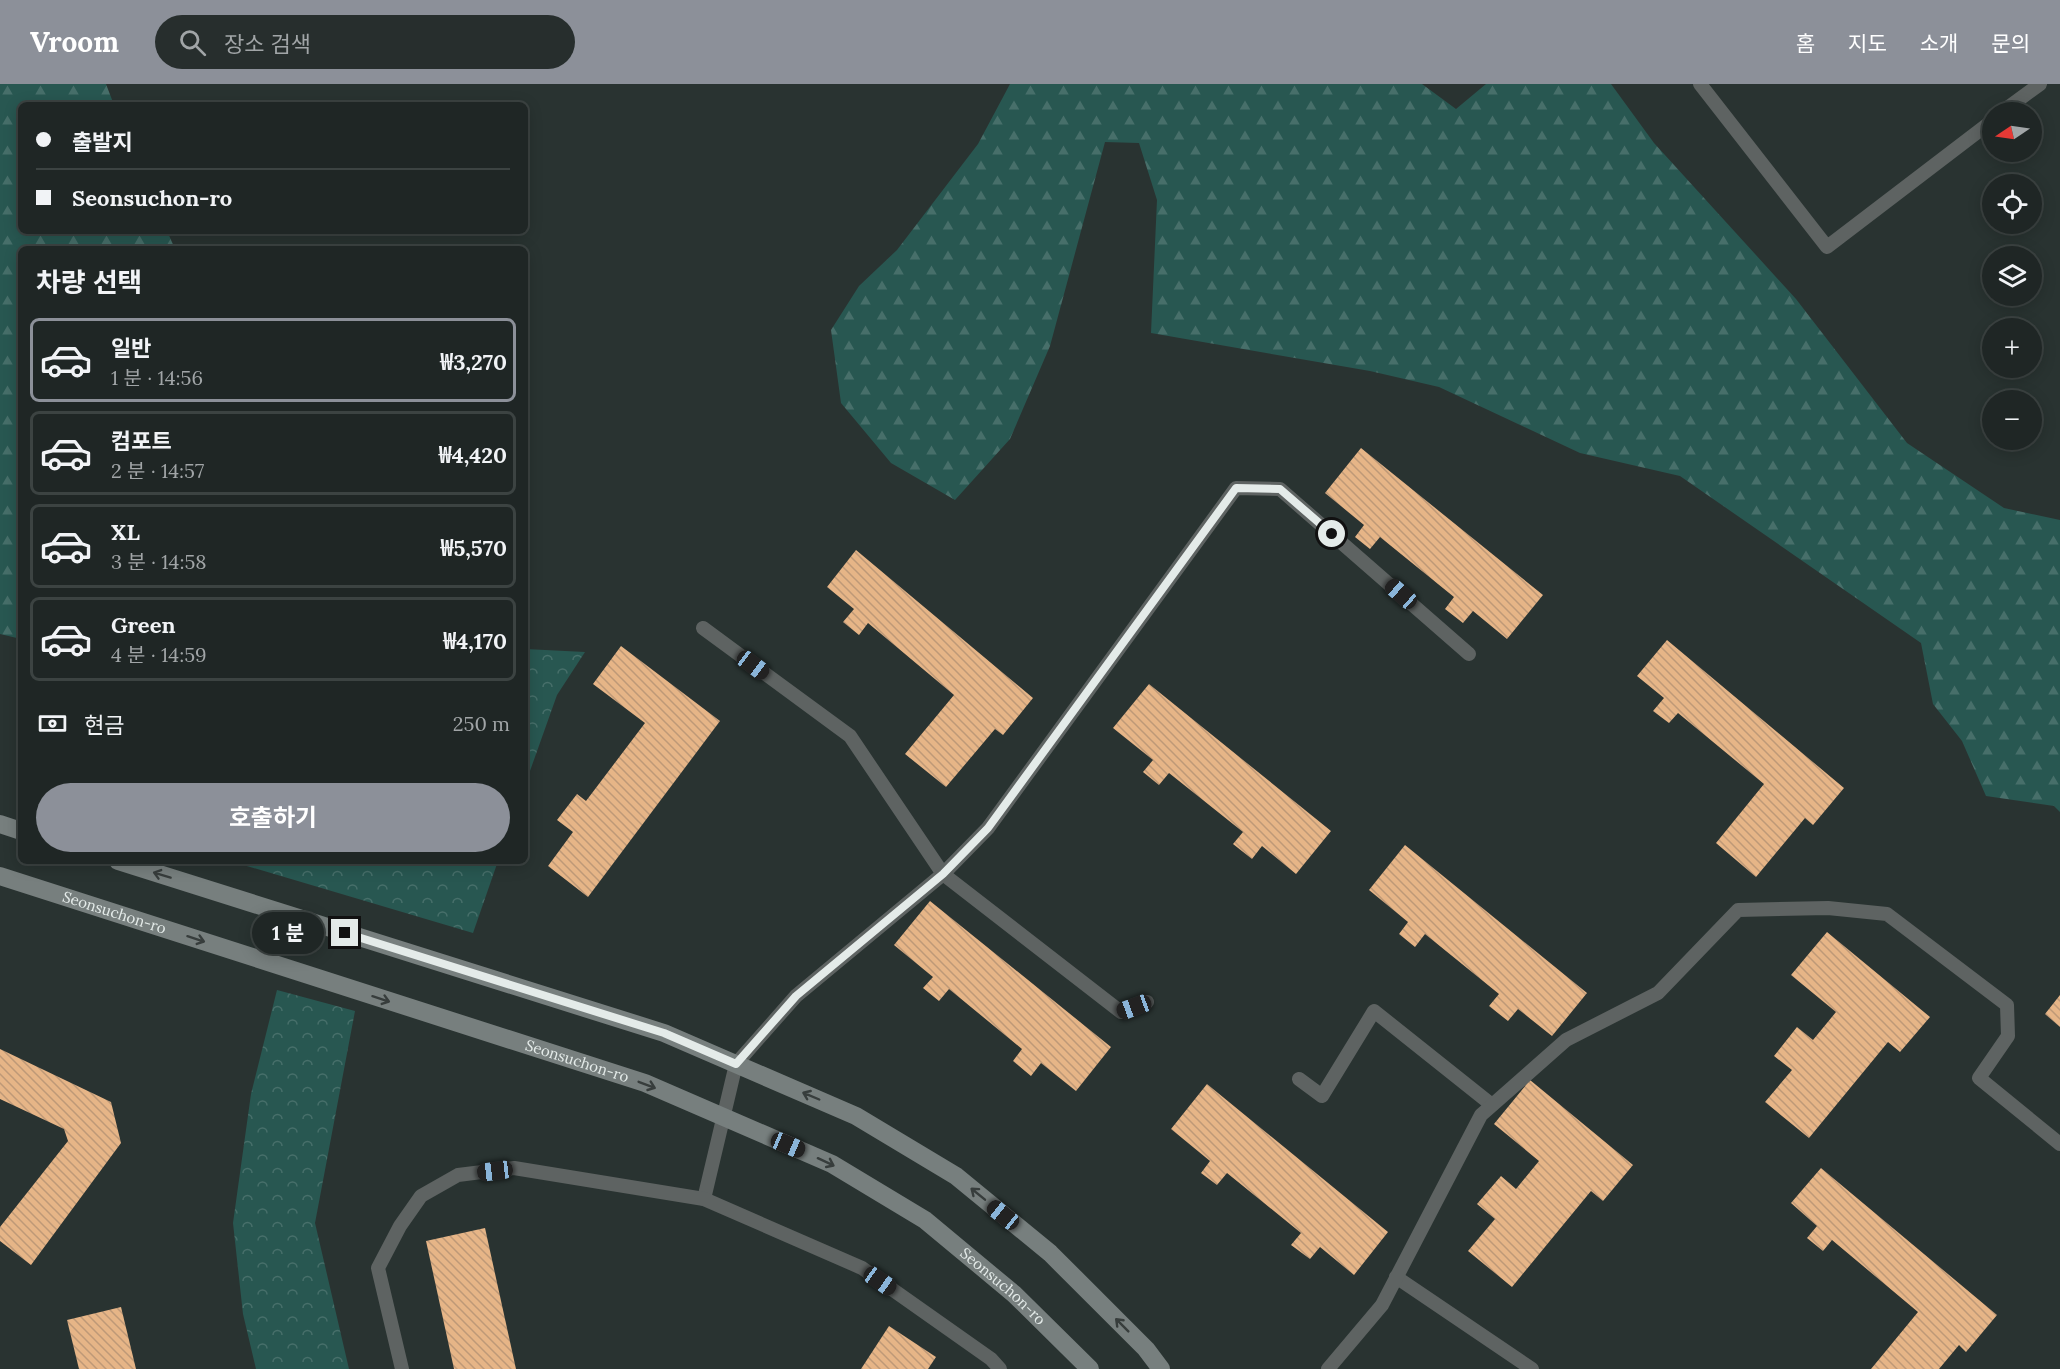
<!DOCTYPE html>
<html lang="ko">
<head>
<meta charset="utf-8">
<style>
  body { margin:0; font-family:Lora,"Noto Sans KR",serif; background:#272e2d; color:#f1f3f6; height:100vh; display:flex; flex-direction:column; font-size:22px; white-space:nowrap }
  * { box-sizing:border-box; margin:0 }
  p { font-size:20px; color:#a1a5a7 }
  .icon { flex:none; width:33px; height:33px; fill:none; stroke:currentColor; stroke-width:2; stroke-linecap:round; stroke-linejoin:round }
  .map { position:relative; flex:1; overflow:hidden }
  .panel { position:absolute; left:18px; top:162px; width:510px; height:618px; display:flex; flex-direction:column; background:#1f2625; border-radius:9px; box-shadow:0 3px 15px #0003,0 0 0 2px #3c4342 }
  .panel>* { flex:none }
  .top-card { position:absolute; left:18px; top:18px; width:510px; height:132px; border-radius:9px; box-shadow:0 3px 15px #0003,0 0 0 2px #3c4342; display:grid; align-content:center; height:132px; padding:0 18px; background:#1f2625 }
  .needle { width:39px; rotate:257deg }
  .controls { position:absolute; left:1982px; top:18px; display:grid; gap:12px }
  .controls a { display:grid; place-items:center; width:60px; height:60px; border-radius:50%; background:#1f2625; box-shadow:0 3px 15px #0003,0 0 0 2px #3c4342; font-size:30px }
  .end { position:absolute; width:27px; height:27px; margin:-14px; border:8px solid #e4ebe9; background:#111; box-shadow:0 0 0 3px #111 }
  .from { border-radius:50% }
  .bubble { position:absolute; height:42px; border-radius:21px; background:#1f2625; box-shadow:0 3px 15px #0003,0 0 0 2px #3c4342; font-size:20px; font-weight:700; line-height:42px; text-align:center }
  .car { position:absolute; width:18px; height:36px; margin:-18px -9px; border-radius:8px; box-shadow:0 0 4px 2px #0007; background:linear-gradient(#222 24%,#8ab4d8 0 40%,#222 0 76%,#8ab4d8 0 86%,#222 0) }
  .top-card b { display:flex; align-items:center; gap:21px; height:57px; font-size:22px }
  .top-card b+b { border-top:2px solid #3c4342 }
  .top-card i { width:15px; height:15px; background:#f1f3f6 }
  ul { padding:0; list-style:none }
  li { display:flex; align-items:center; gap:18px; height:84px; margin:0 12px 9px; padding:0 6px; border:3px solid #3c4342; border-radius:9px }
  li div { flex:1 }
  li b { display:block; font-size:22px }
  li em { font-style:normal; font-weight:700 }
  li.active { border-color:#8c9099 }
  li>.icon { width:54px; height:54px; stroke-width:1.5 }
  h2 { padding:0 18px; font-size:27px; line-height:72px }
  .pay { display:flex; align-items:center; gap:15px; height:66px; padding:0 18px; font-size:22px }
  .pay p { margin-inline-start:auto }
  .primary-button { display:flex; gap:12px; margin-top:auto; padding:12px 18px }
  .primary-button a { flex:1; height:69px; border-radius:36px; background:#8c9099; color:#fff; font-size:24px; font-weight:700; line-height:69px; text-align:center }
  header { display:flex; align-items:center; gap:36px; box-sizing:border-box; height:84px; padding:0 30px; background:#8c9099; color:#fff }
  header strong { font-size:28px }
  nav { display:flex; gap:33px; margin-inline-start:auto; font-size:21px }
  .search { width:420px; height:54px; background:#272e2d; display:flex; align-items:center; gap:15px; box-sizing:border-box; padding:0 21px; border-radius:33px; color:#a1a5a7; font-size:22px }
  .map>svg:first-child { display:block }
</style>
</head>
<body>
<header>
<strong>Vroom</strong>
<div class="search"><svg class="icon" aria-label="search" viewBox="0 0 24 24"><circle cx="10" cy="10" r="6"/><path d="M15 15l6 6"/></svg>장소 검색</div>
<nav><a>홈</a><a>지도</a><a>소개</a><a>문의</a></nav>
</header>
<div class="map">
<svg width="2060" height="1285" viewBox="0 0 2060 1285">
  <defs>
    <pattern id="forest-firs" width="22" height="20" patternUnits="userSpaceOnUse" patternTransform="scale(1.5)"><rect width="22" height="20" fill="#285751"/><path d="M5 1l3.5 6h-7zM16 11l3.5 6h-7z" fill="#476f6a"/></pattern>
    <pattern id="park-crowns" width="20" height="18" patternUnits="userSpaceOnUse" patternTransform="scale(1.5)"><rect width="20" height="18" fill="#285751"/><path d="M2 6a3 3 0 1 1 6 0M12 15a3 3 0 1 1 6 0" fill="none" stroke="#476f6a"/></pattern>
    <pattern id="building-back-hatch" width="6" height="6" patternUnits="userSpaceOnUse" patternTransform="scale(1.5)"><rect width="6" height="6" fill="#e6b587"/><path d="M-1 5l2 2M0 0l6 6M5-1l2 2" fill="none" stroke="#be9977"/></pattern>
  </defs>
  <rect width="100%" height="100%" fill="#293331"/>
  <g fill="url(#forest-firs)">
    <polygon points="0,0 106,0 114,21 21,21 21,147 167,147 175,165 21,165 21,555 0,550"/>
    <polygon points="1010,0 1422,0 1456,25 1486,0 1611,0 1654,59 1796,215 1907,359 2004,424 2060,436 2060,728 2054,722 1986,712 1962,657 1933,620 1921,559 1680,392 1580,369 1439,303 1370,287 1151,249 1157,116 1139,59 1105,58 1050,262 1010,355 955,416 891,379 841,319 831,246 859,202 897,166 978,60"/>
  </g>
  <g fill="url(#park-crowns)">
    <polygon points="525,565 585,568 557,611 525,701"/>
    <polygon points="230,777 498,777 473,849"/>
    <polygon points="277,906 355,927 315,1139 349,1285 256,1285 243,1230 233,1139 251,1010"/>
  </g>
  <g fill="url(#building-back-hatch)">
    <polygon points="1361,364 1543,511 1507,555 1473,527 1463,539 1445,525 1454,513 1380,453 1370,465 1355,453 1364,441 1325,409"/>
    <polygon points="856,466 1033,614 1003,651 995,645 946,703 905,670 954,611 868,539 859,551 843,538 854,525 827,503"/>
    <polygon points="1667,556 1844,704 1813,741 1805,734 1756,793 1716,759 1764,700 1678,629 1669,639 1653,627 1664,614 1637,592"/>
    <polygon points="621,562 720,637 588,813 548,782 573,748 557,736 577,710 586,717 645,639 593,600"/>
    <polygon points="1149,600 1331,747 1296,790 1262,762 1252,775 1233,760 1243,748 1169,689 1159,701 1143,688 1153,676 1113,644"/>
    <polygon points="1405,761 1587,909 1552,952 1518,925 1508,937 1489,922 1499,910 1425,850 1415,863 1399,850 1408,838 1369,806"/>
    <polygon points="930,817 1111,963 1076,1007 1041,979 1031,992 1013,977 1022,965 949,905 939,917 923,904 933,893 894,861"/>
    <polygon points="1827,848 1930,933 1900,968 1888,958 1809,1054 1765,1018 1792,986 1774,972 1797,943 1813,956 1836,928 1791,891"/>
    <polygon points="2060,911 2060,943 2045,930"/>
    <polygon points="0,965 111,1018 121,1059 31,1181 0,1157 0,1143 68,1057 64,1045 0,1015"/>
    <polygon points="1530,996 1633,1081 1603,1117 1591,1107 1512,1203 1468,1167 1495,1135 1477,1120 1501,1092 1516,1105 1539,1077 1494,1040"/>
    <polygon points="1207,1000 1388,1148 1354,1191 1320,1163 1310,1175 1291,1161 1301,1149 1227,1089 1217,1101 1201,1089 1210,1077 1171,1045"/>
    <polygon points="1821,1084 1997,1231 1966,1268 1959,1261 1939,1285 1871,1285 1918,1228 1832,1156 1823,1167 1807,1154 1817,1142 1791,1119"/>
    <polygon points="485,1144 516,1285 454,1285 426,1157"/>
    <polygon points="121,1223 136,1285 79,1285 67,1236"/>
    <polygon points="889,1242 936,1273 928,1285 861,1285"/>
  </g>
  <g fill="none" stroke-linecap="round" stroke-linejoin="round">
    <g stroke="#5e6362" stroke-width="14">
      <polyline points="1700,0 1827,163 1992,37"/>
      <polyline points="2002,28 2040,0"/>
      <polyline points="703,544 850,652 943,790 1121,928 1147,918"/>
      <polyline points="1299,995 1322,1012 1374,927 1492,1021"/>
      <polyline points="704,1115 736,980 796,912 943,790 988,744 1236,404 1280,405 1469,570"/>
      <polyline points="1396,1193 1532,1285"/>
      <polyline points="402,1285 378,1184 400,1142 421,1112 458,1091 514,1084 704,1115 862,1184 991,1275 1000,1285"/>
      <polyline points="1328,1285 1382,1221 1481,1031 1566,956 1658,909 1738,826 1828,824 1887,830 2007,921 2008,952 1979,994 2060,1060"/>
    </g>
    <g stroke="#777f7e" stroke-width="18">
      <polyline points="0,740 21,747"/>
      <polyline points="118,777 664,949 856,1032 956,1092 1050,1169 1146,1265 1161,1285"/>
      <path id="s1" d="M0,792L645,999L832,1080L925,1136L1014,1210L1090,1285"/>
    </g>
  </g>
  <defs><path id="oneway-shaft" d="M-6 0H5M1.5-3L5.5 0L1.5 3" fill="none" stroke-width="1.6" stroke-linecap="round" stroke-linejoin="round" transform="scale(1.5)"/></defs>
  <g stroke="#373d3c">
    <use href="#oneway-shaft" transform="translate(162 791) rotate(-163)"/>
    <use href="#oneway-shaft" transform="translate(196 855) rotate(18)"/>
    <use href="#oneway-shaft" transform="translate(381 915) rotate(18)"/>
    <use href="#oneway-shaft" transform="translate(647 1001) rotate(21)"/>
    <use href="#oneway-shaft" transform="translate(811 1012) rotate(-157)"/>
    <use href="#oneway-shaft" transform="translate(826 1078) rotate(25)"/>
    <use href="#oneway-shaft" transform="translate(978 1110) rotate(-141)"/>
    <use href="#oneway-shaft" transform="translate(1122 1241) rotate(-135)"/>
  </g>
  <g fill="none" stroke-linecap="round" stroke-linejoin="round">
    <polyline stroke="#e4ebe9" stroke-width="8" points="345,849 664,949 736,980 796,912 943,790 988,744 1236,404 1280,405 1332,450"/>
  </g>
  <g text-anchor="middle" stroke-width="6" stroke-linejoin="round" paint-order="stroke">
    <g font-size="15" fill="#e4ebe9" stroke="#151919">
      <text dy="5" stroke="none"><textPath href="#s1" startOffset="120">Seonsuchon-ro</textPath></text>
      <text dy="5" stroke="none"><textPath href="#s1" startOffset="606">Seonsuchon-ro</textPath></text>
      <text dy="5" stroke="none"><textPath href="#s1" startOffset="1092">Seonsuchon-ro</textPath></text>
    </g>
  </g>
</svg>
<div class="controls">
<a><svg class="needle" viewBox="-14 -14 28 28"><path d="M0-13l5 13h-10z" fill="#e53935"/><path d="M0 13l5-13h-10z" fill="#a1a5a7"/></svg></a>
<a><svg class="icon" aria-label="locate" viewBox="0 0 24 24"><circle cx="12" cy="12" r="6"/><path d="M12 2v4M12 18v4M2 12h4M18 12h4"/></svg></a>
<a><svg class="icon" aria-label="layers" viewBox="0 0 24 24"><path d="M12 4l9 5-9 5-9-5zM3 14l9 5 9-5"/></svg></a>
<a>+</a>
<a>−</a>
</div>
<i class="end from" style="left:1332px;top:450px"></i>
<i class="end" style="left:345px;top:849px"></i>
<div class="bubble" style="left:252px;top:828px;width:72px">1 분</div>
<i class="car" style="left:1401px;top:510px;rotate:311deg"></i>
<i class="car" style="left:753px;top:581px;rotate:127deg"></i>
<i class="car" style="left:1134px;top:923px;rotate:250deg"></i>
<i class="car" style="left:788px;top:1061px;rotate:113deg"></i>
<i class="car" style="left:495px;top:1087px;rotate:263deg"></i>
<i class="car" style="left:1003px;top:1131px;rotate:309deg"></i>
<i class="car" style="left:880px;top:1197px;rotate:125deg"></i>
<div class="top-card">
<b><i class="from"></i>출발지</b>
<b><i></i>Seonsuchon-ro</b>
</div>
<section class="panel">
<h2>차량 선택</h2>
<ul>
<li class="active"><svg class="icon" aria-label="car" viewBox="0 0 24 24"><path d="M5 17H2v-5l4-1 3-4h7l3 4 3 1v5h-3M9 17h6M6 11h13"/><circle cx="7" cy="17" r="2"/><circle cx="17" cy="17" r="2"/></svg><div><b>일반</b><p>1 분 · 14:56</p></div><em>₩3,270</em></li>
<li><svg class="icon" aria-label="car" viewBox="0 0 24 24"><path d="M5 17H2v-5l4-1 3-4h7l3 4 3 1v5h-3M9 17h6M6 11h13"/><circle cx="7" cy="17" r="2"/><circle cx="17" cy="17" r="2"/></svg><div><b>컴포트</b><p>2 분 · 14:57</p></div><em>₩4,420</em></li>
<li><svg class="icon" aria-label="car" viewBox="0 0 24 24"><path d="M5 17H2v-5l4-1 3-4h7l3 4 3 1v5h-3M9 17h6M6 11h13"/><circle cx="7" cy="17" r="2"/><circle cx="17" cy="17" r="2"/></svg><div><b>XL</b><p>3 분 · 14:58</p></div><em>₩5,570</em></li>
<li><svg class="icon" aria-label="car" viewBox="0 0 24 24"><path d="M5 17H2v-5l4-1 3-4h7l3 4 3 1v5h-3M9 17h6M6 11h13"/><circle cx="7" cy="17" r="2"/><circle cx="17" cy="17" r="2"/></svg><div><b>Green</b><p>4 분 · 14:59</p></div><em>₩4,170</em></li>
</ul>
<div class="pay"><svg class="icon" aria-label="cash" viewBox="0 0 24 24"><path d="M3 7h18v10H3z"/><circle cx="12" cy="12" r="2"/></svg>현금<p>250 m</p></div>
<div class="primary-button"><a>호출하기</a></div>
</section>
</div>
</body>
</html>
